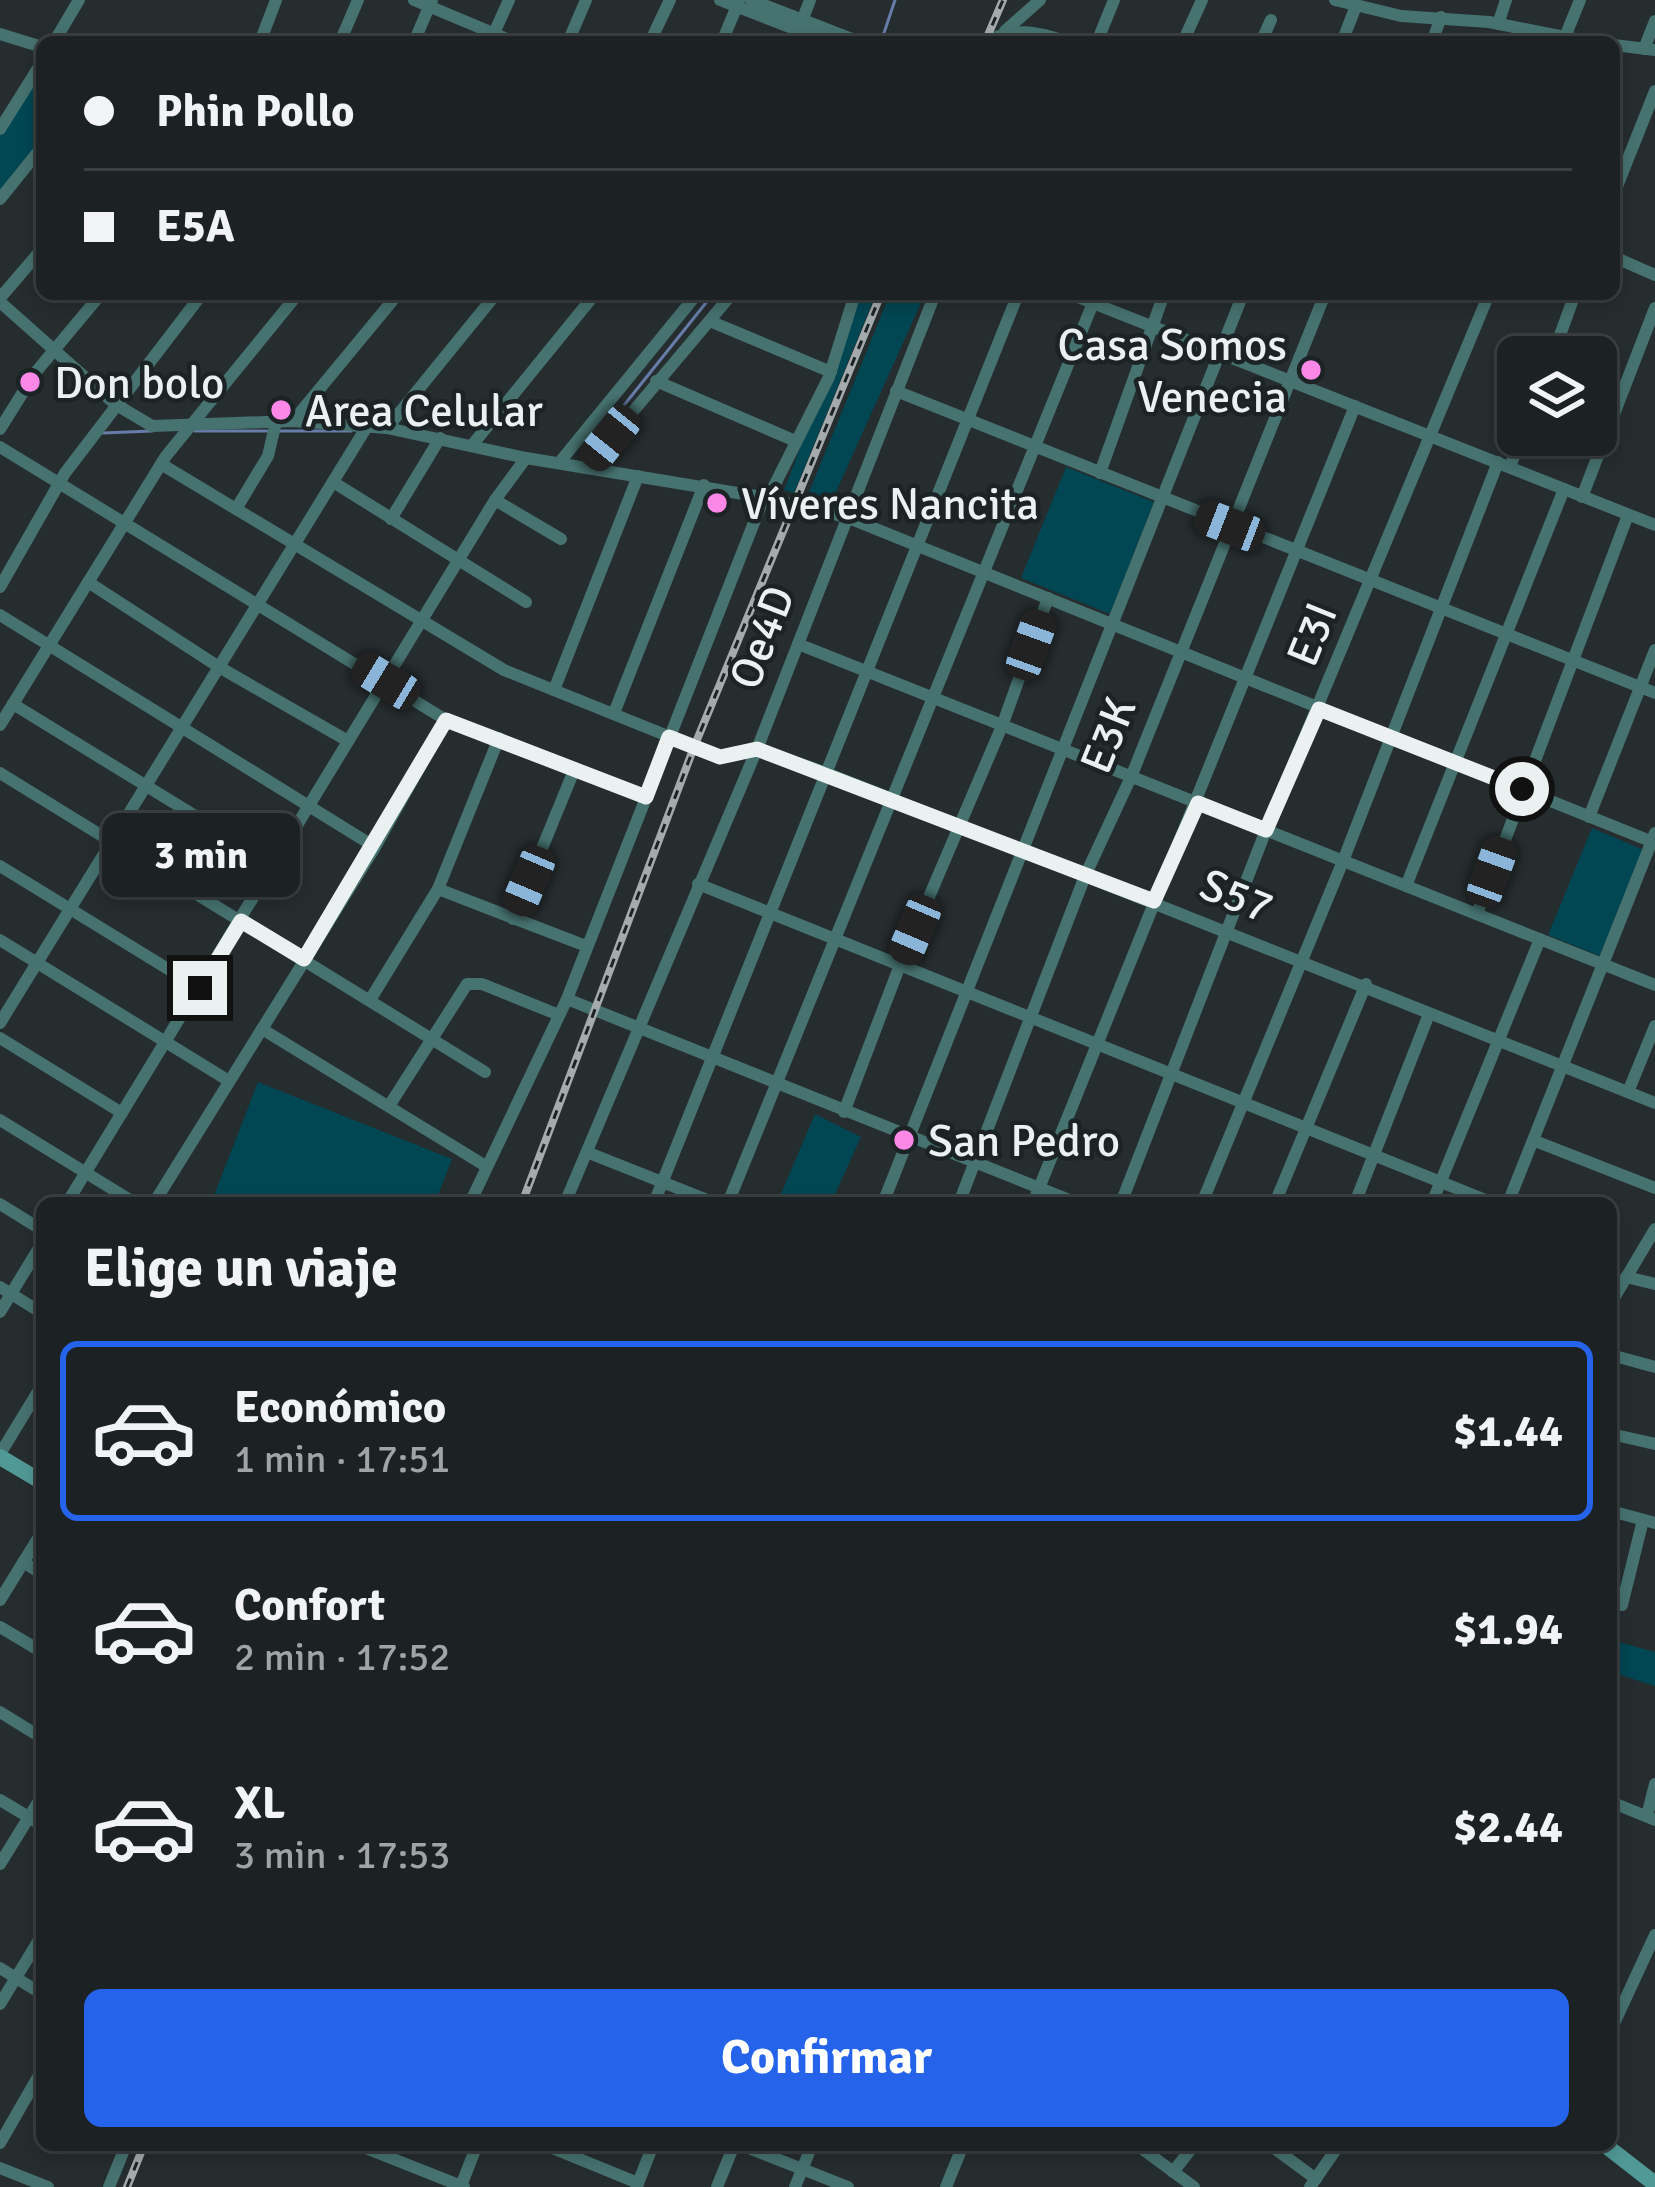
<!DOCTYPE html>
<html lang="es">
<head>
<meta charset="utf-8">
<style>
  body { margin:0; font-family:Signika,sans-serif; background:#292f30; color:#f1f3f6; height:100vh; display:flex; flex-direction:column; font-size:45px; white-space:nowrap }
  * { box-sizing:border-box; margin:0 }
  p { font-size:39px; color:#a0a4a6 }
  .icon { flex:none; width:66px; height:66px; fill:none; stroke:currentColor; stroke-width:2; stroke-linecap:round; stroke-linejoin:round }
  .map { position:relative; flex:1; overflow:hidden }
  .side { position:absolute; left:36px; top:1197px; width:1581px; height:954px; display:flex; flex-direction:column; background:#1c2223; border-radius:18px; box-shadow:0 6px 18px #0003,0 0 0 3px #3a3f41 }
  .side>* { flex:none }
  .banner { position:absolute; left:36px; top:36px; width:1584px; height:264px; border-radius:18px; box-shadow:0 6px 18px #0003,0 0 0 3px #3a3f41; display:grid; align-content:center; height:264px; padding:0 48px; background:#1c2223 }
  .buttons { position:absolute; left:1497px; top:336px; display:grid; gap:24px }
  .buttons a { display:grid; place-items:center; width:120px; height:120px; border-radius:18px; background:#1c2223; box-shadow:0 6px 18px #0003,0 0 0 3px #3a3f41; font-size:60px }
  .end { position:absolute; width:54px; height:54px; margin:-27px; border:15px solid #ebf0f1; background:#111; box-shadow:0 0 0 6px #111 }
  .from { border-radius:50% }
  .bubble { position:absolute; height:84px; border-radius:18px; background:#1c2223; box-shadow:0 6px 18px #0003,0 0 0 3px #3a3f41; font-size:39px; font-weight:700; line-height:84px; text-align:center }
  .car { position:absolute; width:36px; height:72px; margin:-36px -18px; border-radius:15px; box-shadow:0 0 9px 3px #0007; background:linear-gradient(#222 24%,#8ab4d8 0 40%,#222 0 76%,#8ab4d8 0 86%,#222 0) }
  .banner b { display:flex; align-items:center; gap:42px; height:114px; font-size:45px }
  .banner b+b { border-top:3px solid #3a3f41 }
  .banner i { width:30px; height:30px; background:#f1f3f6 }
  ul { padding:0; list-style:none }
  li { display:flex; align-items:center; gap:36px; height:180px; margin:0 24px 18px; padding:0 24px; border:6px solid transparent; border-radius:18px }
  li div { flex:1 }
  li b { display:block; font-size:45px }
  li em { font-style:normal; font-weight:700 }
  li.selected { border-color:#2563eb }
  li>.icon { width:108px; height:108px; stroke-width:1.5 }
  h2 { padding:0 48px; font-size:54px; line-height:144px }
  .primary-button { display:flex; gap:24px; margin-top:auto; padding:24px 48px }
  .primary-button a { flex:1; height:138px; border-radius:18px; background:#2563eb; color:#fff; font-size:48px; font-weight:700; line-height:138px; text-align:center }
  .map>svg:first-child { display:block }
</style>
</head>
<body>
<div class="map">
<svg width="1655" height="2187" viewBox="0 0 1655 2187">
  <rect width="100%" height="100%" fill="#262d2f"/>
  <g fill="#014653">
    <polygon points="42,58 42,147 0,199 0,128"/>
    <polygon points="859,294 876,294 794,493 784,490"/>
    <polygon points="890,294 925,294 831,503 807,497"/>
    <polygon points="1066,467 1154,502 1110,614 1021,578"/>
    <polygon points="1592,828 1644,850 1600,956 1548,935"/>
    <polygon points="258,1082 452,1159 435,1203 211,1203"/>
    <polygon points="815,1114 861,1137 831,1203 777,1203"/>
    <polygon points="1611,1640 1655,1652 1655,1686 1611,1672"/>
  </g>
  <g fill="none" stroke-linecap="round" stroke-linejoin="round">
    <g stroke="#677ca8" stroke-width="3">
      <polyline points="881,42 895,0"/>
      <polyline points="621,409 713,294"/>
      <polyline points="195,431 267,431"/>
      <polyline points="276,431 351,431"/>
      <polyline points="103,433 152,431"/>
    </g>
    <g stroke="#46726f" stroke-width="12">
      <polyline points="414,0 514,42"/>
      <polyline points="720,0 828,42"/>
      <polyline points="751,0 860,42"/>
      <polyline points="1335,0 1401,16 1489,22 1590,42"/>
      <polyline points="1498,24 1506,0"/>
      <polyline points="1005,31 1040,0"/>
      <polyline points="0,34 42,47"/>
      <polyline points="1565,37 1580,0"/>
      <polyline points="54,42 79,0"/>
      <polyline points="260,42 276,0"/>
      <polyline points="340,42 358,0"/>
      <polyline points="414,42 432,0"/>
      <polyline points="490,42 509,0"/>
      <polyline points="568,42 586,0"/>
      <polyline points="650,42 670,0"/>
      <polyline points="722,42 739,1"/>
      <polyline points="794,42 810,0"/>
      <path d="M985,42C1013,27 1038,31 1067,42"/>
      <polyline points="1097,42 1114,0"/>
      <polyline points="1183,42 1202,0"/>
      <polyline points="1261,42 1271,20"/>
      <polyline points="1342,42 1356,6"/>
      <polyline points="1432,42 1441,17"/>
      <polyline points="1614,45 1655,50"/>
      <polyline points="1644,49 1655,21"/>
      <polyline points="0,129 42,62"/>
      <polyline points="1614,194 1655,91"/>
      <polyline points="0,199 42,147"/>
      <polyline points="1614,257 1655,275"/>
      <polyline points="1070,294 1655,525"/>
      <polyline points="0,298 42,249"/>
      <polyline points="0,302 115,404 152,426 293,421 387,428 526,458 768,498 846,517 1655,843"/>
      <polyline points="712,322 831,372"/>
      <polyline points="1552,357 1575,294"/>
      <polyline points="656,381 793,440"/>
      <polyline points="896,391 1655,693"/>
      <polyline points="293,421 398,294"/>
      <polyline points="387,428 496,294"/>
      <polyline points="0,429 35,373 101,294"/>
      <polyline points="473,444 595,294"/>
      <polyline points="0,447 446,720 646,797"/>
      <polyline points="559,463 697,294"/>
      <polyline points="161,464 504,670 720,757 757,749 824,772 1655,1103"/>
      <polyline points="587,466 732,294"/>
      <polyline points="1510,467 1522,435"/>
      <polyline points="1100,473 1164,294"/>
      <polyline points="333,482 526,602"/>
      <polyline points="1582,497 1655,308"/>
      <polyline points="768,498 829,377 855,294"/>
      <polyline points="495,500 561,539"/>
      <polyline points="236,509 268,456 276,422"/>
      <polyline points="391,519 440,438"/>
      <polyline points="88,582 219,667 348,741"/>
      <polyline points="0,587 65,473 202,294"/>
      <polyline points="0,615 375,847"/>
      <polyline points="798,644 1655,985"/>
      <polyline points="554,690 638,476"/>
      <polyline points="13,704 275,865"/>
      <polyline points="614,713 704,485"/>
      <polyline points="0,725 166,456 298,294"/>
      <polyline points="0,773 485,1072"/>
      <polyline points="1589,817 1655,650"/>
      <polyline points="0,866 199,988"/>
      <polyline points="698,884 1493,1203"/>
      <polyline points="1406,886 1564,489"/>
      <polyline points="438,889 586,946"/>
      <polyline points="1477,914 1628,515"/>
      <polyline points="513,919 575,768"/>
      <polyline points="0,940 229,1081"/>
      <polyline points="567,999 1077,1203"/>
      <polyline points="370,1000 438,889 499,738"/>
      <polyline points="0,1023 366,428"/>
      <polyline points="262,1029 484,1165"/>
      <polyline points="0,1038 122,1113"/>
      <polyline points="1628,1092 1655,1026"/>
      <polyline points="389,1106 467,984 482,984 559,1015"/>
      <polyline points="844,1112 900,965 1002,726 1048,598"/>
      <polyline points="0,1120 135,1203"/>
      <polyline points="1535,1141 1655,1188"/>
      <polyline points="589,1153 715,1203"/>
      <polyline points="67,1203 495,500 526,458"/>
      <polyline points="154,1203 375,847 446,720"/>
      <polyline points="470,1203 567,999 764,497"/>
      <polyline points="565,1203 757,749 935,294"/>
      <polyline points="654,1203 1018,294"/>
      <polyline points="728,1203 1093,303"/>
      <polyline points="883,1203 1243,294"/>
      <polyline points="959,1203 1085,876 1131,777 1325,294"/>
      <polyline points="1033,1203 1355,406"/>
      <polyline points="1121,1203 1266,830 1489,294"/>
      <polyline points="1202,1203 1343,861 1498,462"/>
      <polyline points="1275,1203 1366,984"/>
      <polyline points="1355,1203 1429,1014"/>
      <polyline points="1432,1203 1540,939"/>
      <polyline points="1508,1203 1655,833"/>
      <polyline points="0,1204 42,1230"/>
      <polyline points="1626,1277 1655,1284"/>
      <polyline points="0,1287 42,1313"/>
      <polyline points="1611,1303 1655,1229"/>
      <polyline points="0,1312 42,1243"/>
      <polyline points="1611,1355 1655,1367"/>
      <polyline points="1611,1434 1655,1444"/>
      <polyline points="0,1454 42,1385"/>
      <polyline points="1611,1511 1655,1523"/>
      <polyline points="23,1562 42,1574"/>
      <polyline points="0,1600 42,1532"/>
      <polyline points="1622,1605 1643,1520"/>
      <polyline points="0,1627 42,1652"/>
      <polyline points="0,1712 42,1738"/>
      <polyline points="0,1800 42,1825"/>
      <polyline points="1611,1802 1655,1820"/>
      <polyline points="1647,1816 1655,1784"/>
      <polyline points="0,1864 42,1796"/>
      <polyline points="0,1968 42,1994"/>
      <polyline points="0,2004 42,1935"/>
      <polyline points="1611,2030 1655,1935"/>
      <polyline points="0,2143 42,2070"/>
      <polyline points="358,2145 464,2187"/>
      <polyline points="545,2145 638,2183"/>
      <polyline points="741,2145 848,2187"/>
      <polyline points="1137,2145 1194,2187"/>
      <polyline points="1270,2145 1316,2179"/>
      <polyline points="0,2168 48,2187"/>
      <polyline points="1173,2172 1194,2145"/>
      <polyline points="461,2186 477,2145"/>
      <polyline points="637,2186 653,2145"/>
      <polyline points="109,2187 126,2145"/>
      <polyline points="717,2187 734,2145"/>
      <polyline points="795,2187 812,2145"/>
      <polyline points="946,2187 963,2145"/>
      <polyline points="1310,2187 1339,2145"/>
    </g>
    <g stroke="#519996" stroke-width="16">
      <polyline points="0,1457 42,1482"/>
      <polyline points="1605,2145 1655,2184"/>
    </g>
    <defs>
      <g id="rail">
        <polyline points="985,42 1003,0"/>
        <polyline points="522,1203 694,747 881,294"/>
        <polyline points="127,2187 144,2145"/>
      </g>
    </defs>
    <use href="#rail" stroke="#a5abac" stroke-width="8"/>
    <use href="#rail" stroke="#1c2325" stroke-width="3" stroke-dasharray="9" stroke-linecap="butt"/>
  </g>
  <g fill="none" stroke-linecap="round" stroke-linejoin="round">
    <polyline stroke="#ebf0f1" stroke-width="15" points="200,988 241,921 304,959 446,720 646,797 669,737 720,757 757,749 1154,901 1198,803 1266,830 1319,709 1522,789"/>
  </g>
  <g fill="#fb87e6" stroke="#1c2325" stroke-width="4.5">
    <circle cx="1311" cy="370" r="12"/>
    <circle cx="30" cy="382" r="12"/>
    <circle cx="281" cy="410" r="12"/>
    <circle cx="717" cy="503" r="12"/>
    <circle cx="904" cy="1140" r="12"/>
  </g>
  <g text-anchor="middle" stroke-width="9" stroke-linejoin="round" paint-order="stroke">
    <g font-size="45" fill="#ebf0f1" stroke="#1c2325" text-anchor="start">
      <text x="1287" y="360" text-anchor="end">Casa Somos<tspan x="1287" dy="52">Venecia</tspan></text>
      <text x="54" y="398">Don bolo</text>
      <text x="305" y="426">Area Celular</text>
      <text x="741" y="519">Víveres Nancita</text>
      <text x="928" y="1156">San Pedro</text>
    </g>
    <g font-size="45" fill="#ebf0f1" stroke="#1c2325">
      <text transform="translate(1311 634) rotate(-68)" y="16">E3I</text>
      <text transform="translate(761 637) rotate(-69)" y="16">Oe4D</text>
      <text transform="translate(1107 735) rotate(-68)" y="16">E3K</text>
      <text transform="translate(1237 895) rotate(22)" y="16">S57</text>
    </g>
  </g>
</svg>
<div class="buttons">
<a><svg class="icon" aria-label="layers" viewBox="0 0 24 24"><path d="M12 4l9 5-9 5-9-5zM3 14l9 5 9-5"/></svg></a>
</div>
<i class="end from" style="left:1522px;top:789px"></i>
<i class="end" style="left:200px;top:988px"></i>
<div class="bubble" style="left:102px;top:813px;width:198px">3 min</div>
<i class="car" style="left:610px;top:438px;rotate:219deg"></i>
<i class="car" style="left:1230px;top:526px;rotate:291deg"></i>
<i class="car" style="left:1031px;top:645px;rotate:20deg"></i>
<i class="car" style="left:386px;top:681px;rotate:301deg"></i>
<i class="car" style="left:1492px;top:872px;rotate:20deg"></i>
<i class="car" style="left:529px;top:881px;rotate:203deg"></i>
<i class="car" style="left:915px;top:930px;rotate:203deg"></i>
<div class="banner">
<b><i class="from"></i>Phin Pollo</b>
<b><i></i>E5A</b>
</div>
<section class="side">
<h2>Elige un viaje</h2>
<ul>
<li class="selected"><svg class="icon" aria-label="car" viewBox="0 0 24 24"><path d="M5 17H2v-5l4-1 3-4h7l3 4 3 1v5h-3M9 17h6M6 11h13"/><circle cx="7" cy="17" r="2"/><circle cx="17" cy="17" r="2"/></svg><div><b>Económico</b><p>1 min · 17:51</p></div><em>$1.44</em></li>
<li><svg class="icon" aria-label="car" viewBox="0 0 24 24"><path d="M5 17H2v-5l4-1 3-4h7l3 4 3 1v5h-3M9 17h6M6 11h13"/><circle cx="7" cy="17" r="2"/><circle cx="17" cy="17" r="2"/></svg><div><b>Confort</b><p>2 min · 17:52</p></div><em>$1.94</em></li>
<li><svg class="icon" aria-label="car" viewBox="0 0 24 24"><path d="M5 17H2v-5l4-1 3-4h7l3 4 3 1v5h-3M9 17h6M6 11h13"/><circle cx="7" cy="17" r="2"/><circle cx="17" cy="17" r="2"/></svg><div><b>XL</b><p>3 min · 17:53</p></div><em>$2.44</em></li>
</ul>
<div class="primary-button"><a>Confirmar</a></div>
</section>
</div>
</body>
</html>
